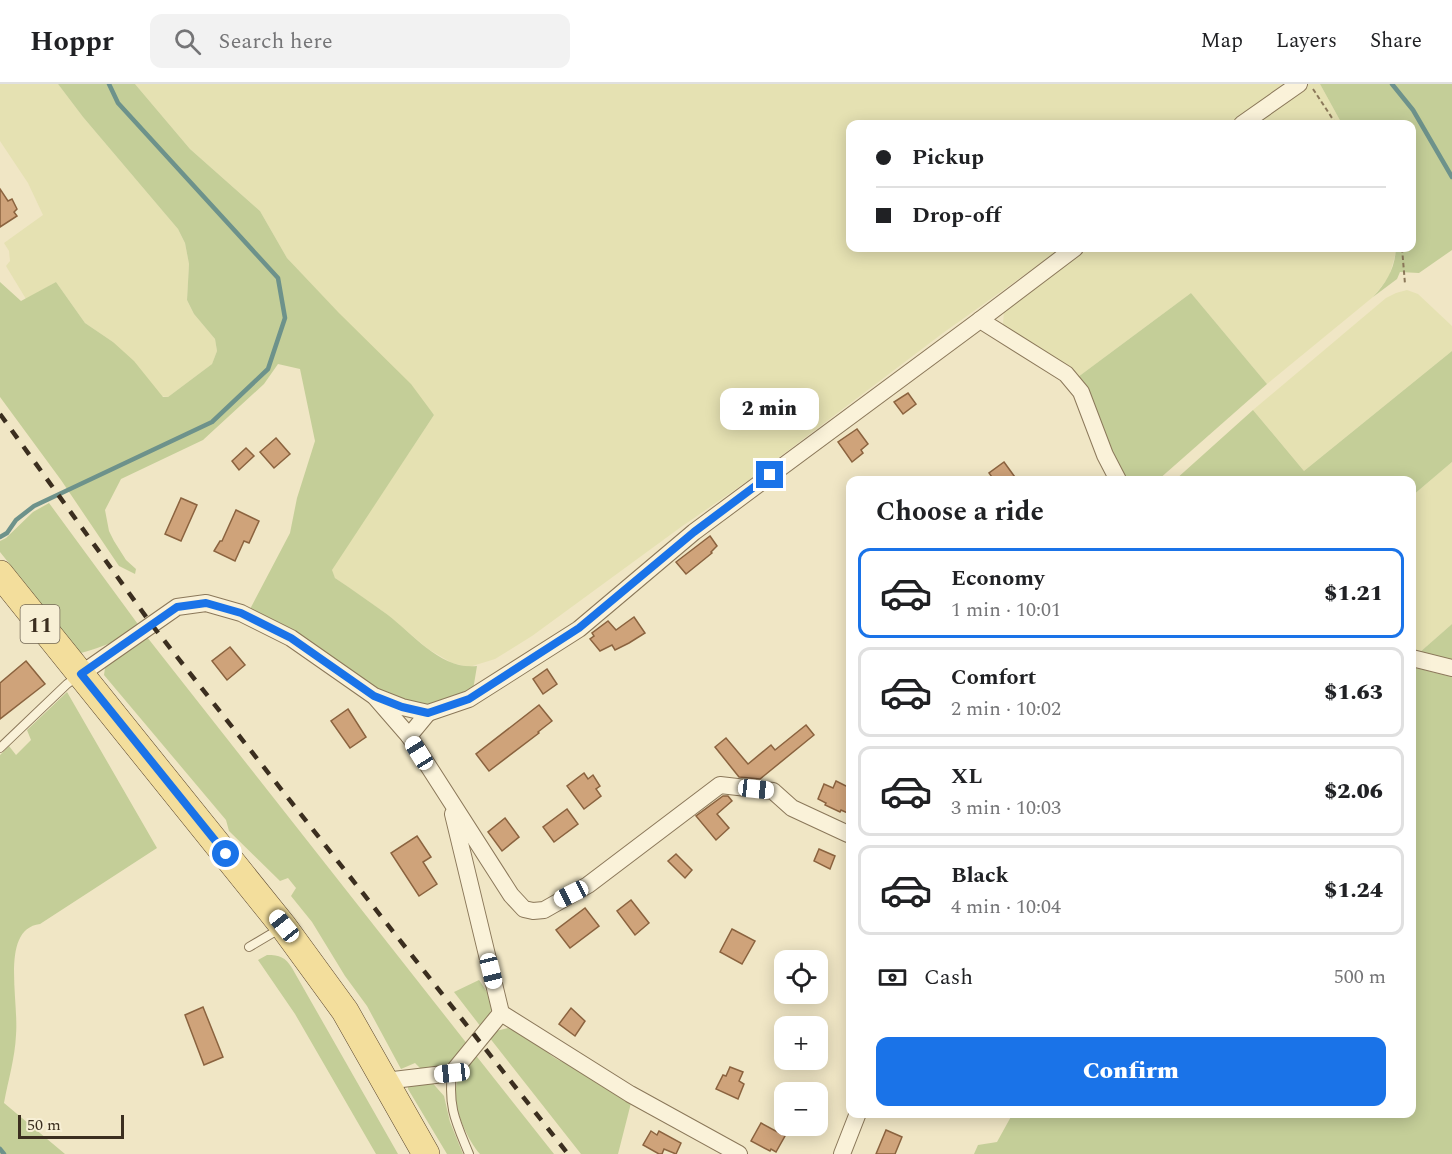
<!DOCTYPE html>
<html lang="en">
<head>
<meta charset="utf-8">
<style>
  body { margin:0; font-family:Spectral,serif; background:#f2f2f2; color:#202124; height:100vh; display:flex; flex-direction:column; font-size:22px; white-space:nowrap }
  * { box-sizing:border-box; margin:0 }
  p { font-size:20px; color:#757577 }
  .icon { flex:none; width:33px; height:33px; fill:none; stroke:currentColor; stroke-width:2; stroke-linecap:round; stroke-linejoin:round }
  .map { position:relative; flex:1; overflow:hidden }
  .panel { position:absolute; left:846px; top:392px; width:570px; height:642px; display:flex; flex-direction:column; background:#fff; border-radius:12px; box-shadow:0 3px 15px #0003 }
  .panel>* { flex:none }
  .top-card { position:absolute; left:846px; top:36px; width:570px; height:132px; border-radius:12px; box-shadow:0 3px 15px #0003; display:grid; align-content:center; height:132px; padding:0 30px; background:#fff }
  .fabs { position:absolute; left:774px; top:866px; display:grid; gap:12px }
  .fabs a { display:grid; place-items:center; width:54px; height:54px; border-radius:12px; background:#fff; box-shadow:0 3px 15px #0003; font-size:30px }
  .scale { position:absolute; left:18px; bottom:15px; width:106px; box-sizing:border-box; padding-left:6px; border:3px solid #3b2e1f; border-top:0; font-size:16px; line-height:21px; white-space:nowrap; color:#3b2e1f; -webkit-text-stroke:4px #f7efd5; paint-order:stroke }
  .end { position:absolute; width:27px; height:27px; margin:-14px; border:8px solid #1a73e8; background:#fff; box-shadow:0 0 0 3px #fff }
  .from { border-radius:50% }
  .bubble { position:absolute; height:42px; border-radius:12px; background:#fff; box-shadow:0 3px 15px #0003; font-size:20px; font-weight:800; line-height:42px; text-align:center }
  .car { position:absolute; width:18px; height:36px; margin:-18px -9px; border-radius:8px; box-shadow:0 0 4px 2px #0007; background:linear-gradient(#fff 24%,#345 0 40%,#fff 0 76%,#345 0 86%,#fff 0) }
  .top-card b { display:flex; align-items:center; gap:21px; height:57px; font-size:22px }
  .top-card b+b { border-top:2px solid #e0e0e0 }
  .top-card i { width:15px; height:15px; background:#202124 }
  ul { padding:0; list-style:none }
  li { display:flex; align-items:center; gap:18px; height:90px; margin:0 12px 9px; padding:0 18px; border:3px solid #e0e0e0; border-radius:12px }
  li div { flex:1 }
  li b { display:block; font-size:22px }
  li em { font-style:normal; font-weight:800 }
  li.on { border-color:#1a73e8 }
  li>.icon { width:54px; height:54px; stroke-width:1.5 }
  h2 { padding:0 30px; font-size:27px; line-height:72px }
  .pay { display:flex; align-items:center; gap:15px; height:66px; padding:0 30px; font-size:22px }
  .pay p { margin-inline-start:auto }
  .primary-button { display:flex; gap:12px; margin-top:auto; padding:12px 30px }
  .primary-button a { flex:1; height:69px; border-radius:12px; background:#1a73e8; color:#fff; font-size:24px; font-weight:800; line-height:69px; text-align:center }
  header { display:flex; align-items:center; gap:36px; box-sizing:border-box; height:84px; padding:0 30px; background:#fff; border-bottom:2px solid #e0e0e0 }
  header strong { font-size:28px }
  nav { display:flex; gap:33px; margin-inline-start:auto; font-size:21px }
  .search { width:420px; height:54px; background:#f2f2f2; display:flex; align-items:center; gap:15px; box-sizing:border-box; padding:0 21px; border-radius:12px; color:#757577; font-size:22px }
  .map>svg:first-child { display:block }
</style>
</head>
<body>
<header>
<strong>Hoppr</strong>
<div class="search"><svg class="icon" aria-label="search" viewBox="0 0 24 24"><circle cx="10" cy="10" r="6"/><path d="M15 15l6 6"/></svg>Search here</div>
<nav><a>Map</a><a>Layers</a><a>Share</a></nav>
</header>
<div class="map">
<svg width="1452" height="1070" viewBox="0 0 1452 1070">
  <rect width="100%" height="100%" fill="#f0e6c5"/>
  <g fill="#e5e1b2">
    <polygon points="0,0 58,0 83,33 178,145 185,159 189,180 187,216 194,230 215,255 217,267 212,280 168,313 160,312 113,258 85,239 56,198 26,215 6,182 10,177 9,167 4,159 43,131 28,99 0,57"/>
    <polygon points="135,0 1286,0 1230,40 850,40 850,164 1062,164 943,249 749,396 681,443 532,552 495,575 469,583 452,579 428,565 388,531 335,494 331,486 434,331 287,174 260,127 190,65"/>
    <polygon points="1308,0 1320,0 1342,40 1251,40"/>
    <polygon points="1083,164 1396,164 1396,168 1389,193 1373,213 1267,300 1191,209 1078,293 1009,247 1003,240 1004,227"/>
    <polygon points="1407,206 1418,210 1452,242 1452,267 1304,387 1253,326 1386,214 1396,209"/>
    <polygon points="1452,378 1452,540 1419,569 1412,566 1412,412"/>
  </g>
  <g fill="#c4ce98">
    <path d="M58,0H135L190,65L260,127L287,174L339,229L411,300L434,331L332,486L335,494C353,506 370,518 388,531C414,551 441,586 477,582L473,606L433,622L392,615L249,527L290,449L297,414L315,357L300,285L278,280L264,300L203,356L121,395L105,426L109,447L114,457L126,476L136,485L135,490L119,482L61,396L0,313V198L21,217L56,198L85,239L113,258L134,277L163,313H168L212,280L217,267L215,255L194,230L187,216L189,180L185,159L178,145L83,33Z"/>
    <path d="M1320,0H1452V166L1419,189L1400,188L1397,195L1373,213C1387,198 1395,184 1396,164H1412V40H1342Z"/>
    <polygon points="1191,209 1267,300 1158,396 1125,396 1078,293"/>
    <polygon points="1452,267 1452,378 1412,412 1412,396 1175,396 1253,326 1304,387"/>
    <path d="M49,419L140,543C122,556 102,563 81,569L0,468V457L6,454L33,428Z"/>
    <polygon points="1452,540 1452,576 1419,569"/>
    <path d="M147,553L468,961C448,981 449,984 420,984L415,979L401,985L367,922L345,892L312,838L291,812L296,804L288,794L280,797L229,747L226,736L104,591L105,584Z"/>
    <polygon points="1412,583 1452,593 1452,1070 974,1070 978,1061 997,1058 1013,1029 1412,1029"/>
    <path d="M67,608L157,764L40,840C0,845 19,915 16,951C15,974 8,997 4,1019L65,1070H0V671L9,662L16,671L31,656L27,646Z"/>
    <path d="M267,871C280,871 285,873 292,884L398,1070H376L295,930L258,876Z"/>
    <path d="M479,896C492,915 498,923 481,943L454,908Z"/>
    <path d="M508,944L543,962C548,972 563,980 574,980L631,1019L618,1070H581L489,953L496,947Z"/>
    <path d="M474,969L554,1070H480C467,1055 452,1022 456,1003C458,991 468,979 474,969Z"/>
    <polygon points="429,995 444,1012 450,1038 463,1070 447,1070 408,1005 408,999"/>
  </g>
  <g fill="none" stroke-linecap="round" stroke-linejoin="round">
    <g stroke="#6d928b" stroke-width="4.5">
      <polyline points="1392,0 1413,26 1452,93"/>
      <polyline points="0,453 7,449 16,436 34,422 212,338 268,285 285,234 278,194 118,19 109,0"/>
      <polyline points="0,1065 4,1070"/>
    </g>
  </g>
  <g fill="#cfa37a" stroke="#8b633f" stroke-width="1.5">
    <polygon points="0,105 8,117 12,115 17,125 14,128 17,132 0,143"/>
    <polygon points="908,309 916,320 903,330 894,318"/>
    <polygon points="857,345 868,360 861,366 863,369 852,378 838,358"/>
    <polygon points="276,354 290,370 274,384 260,368"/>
    <polygon points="246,364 254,372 239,386 232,377"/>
    <polygon points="1004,378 1017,396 994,396 989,389"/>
    <polygon points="181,414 197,421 181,457 165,450"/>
    <polygon points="236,426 259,437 249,459 244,457 235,477 214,467 220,457 222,457"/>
    <polygon points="710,452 717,462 711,468 712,469 686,490 676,478"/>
    <polygon points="634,533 645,549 629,559 615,566 612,561 600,567 590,555 594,552 592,549 608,537 616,546"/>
    <polygon points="230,563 245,581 227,596 212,577"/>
    <polygon points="26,577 45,600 0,635 0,599"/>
    <polygon points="547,585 557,600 543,610 533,595"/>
    <polygon points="539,621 552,637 538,648 539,649 489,687 476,670"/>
    <polygon points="348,625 366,653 350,664 331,637"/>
    <polygon points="806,641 814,651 760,695 739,693 715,663 726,654 748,680 771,661 775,666"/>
    <polygon points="584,689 588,695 593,691 600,702 596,705 601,712 584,725 567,702"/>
    <polygon points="836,697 850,704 850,730 841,726 840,728 825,721 826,719 818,715 824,700 833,704"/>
    <polygon points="723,712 728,712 732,717 717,730 729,744 716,756 696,732"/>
    <polygon points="567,725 578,740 554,758 543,743"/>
    <polygon points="505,734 519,753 502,767 488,748"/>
    <polygon points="417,752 431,773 423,778 437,800 419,812 391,769"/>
    <polygon points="819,765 835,772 830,785 814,777"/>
    <polygon points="676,770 692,786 685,794 668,777"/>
    <polygon points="631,816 649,839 635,851 617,827"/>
    <polygon points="585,824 599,842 570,864 556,846"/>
    <polygon points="732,845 755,857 742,880 720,868"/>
    <polygon points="203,923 223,973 204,981 185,931"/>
    <polygon points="571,924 585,937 575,952 559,940"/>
    <polygon points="730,983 743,988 739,997 744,1000 738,1015 716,1005 723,991 726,992"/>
    <polygon points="761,1039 785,1052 776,1068 771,1065 770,1067 751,1057"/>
    <polygon points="886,1046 902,1053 895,1070 876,1070"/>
    <polygon points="651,1047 657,1051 659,1047 681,1059 676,1070 664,1065 662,1070 659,1070 643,1061"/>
  </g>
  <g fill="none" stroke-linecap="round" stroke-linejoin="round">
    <defs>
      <g id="lane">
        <polyline points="0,664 67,600 78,592"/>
        <polyline points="249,863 281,844"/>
        <path d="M452,989C448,1024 456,1038 469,1070"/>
      </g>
      <g id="street">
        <polyline points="1242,40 1299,0"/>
        <polyline points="980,236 1075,164"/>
        <polyline points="1412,574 1452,584"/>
        <polyline points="81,590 177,523 206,519 241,529 291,554 374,612 402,623 428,629 469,615 579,545 694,448 980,236 1066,290 1081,308 1105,371 1118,396"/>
        <polyline points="376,614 409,652 428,629"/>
        <polyline points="409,652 511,811 524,825 533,827 544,826 588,801 720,701 773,707 792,724 848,750"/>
        <polyline points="453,730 501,929 630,1010 739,1070"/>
        <polyline points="385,997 452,989 501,929"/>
        <polyline points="842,1070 858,1029"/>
      </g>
      <polyline id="primary" points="0,490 283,842 345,927 426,1070"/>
    </defs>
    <use href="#lane" stroke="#8b785a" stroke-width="10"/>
    <use href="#street" stroke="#8b785a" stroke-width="18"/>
    <use href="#primary" stroke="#59452e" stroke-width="28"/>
    <g stroke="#8b785a" stroke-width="2" stroke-dasharray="4.5 3" stroke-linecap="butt">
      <polyline points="1313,5 1336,40"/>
      <polyline points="1402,164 1405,200"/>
    </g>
    <use href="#lane" stroke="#faf2d9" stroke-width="8"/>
    <use href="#street" stroke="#faf2d9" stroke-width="16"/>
    <use href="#primary" stroke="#f3de9c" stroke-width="27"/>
    <polyline stroke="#3b2e1f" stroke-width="4.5" stroke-dasharray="10 10" stroke-linecap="butt" points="0,330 152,541 568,1070"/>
  </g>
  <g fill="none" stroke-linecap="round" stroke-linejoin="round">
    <polyline stroke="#1a73e8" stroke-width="8" points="226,770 81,590 177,523 206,519 241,529 291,554 374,612 402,623 428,629 469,615 579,544 694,448 770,391"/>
  </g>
  <g text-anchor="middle" stroke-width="4.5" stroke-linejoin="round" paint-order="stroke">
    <rect fill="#f7efd5" stroke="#736856" stroke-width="1.5" x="20.5" y="521" width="39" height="38" rx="4.5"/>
    <g font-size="22" font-weight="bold" fill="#3b2e1f">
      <text x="40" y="548">11</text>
    </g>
  </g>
</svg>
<div class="fabs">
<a><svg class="icon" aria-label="locate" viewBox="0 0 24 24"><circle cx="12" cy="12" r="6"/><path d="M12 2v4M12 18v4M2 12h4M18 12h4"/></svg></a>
<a>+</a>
<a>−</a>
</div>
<div class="scale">50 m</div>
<i class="end from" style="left:226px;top:770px"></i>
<i class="end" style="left:770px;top:391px"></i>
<div class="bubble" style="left:720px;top:304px;width:99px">2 min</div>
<i class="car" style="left:419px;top:669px;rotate:328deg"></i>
<i class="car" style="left:756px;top:705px;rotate:96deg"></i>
<i class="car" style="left:571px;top:810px;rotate:243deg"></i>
<i class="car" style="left:284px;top:842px;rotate:321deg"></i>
<i class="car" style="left:491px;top:887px;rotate:166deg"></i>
<i class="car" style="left:452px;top:989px;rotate:264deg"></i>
<div class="top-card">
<b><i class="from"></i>Pickup</b>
<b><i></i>Drop-off</b>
</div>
<section class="panel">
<h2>Choose a ride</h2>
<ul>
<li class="on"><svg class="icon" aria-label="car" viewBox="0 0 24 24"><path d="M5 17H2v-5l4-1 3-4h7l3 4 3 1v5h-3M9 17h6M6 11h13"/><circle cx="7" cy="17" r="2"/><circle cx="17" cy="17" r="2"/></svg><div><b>Economy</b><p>1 min · 10:01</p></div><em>$1.21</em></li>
<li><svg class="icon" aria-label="car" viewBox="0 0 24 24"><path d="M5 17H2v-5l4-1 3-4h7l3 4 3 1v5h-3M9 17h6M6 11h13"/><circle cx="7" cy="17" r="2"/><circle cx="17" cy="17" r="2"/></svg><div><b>Comfort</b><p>2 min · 10:02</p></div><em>$1.63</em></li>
<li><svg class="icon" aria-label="car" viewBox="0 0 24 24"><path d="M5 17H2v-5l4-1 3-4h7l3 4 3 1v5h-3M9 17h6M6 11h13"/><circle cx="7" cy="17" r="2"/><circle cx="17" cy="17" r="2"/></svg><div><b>XL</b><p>3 min · 10:03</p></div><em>$2.06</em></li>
<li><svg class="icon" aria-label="car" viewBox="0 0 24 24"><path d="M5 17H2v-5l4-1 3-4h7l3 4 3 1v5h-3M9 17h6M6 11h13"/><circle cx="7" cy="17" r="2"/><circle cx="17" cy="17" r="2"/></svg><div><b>Black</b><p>4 min · 10:04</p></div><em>$1.24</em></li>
</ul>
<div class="pay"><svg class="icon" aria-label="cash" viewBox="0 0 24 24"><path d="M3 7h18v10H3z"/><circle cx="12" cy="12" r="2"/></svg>Cash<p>500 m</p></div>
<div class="primary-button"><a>Confirm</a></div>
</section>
</div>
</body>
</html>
